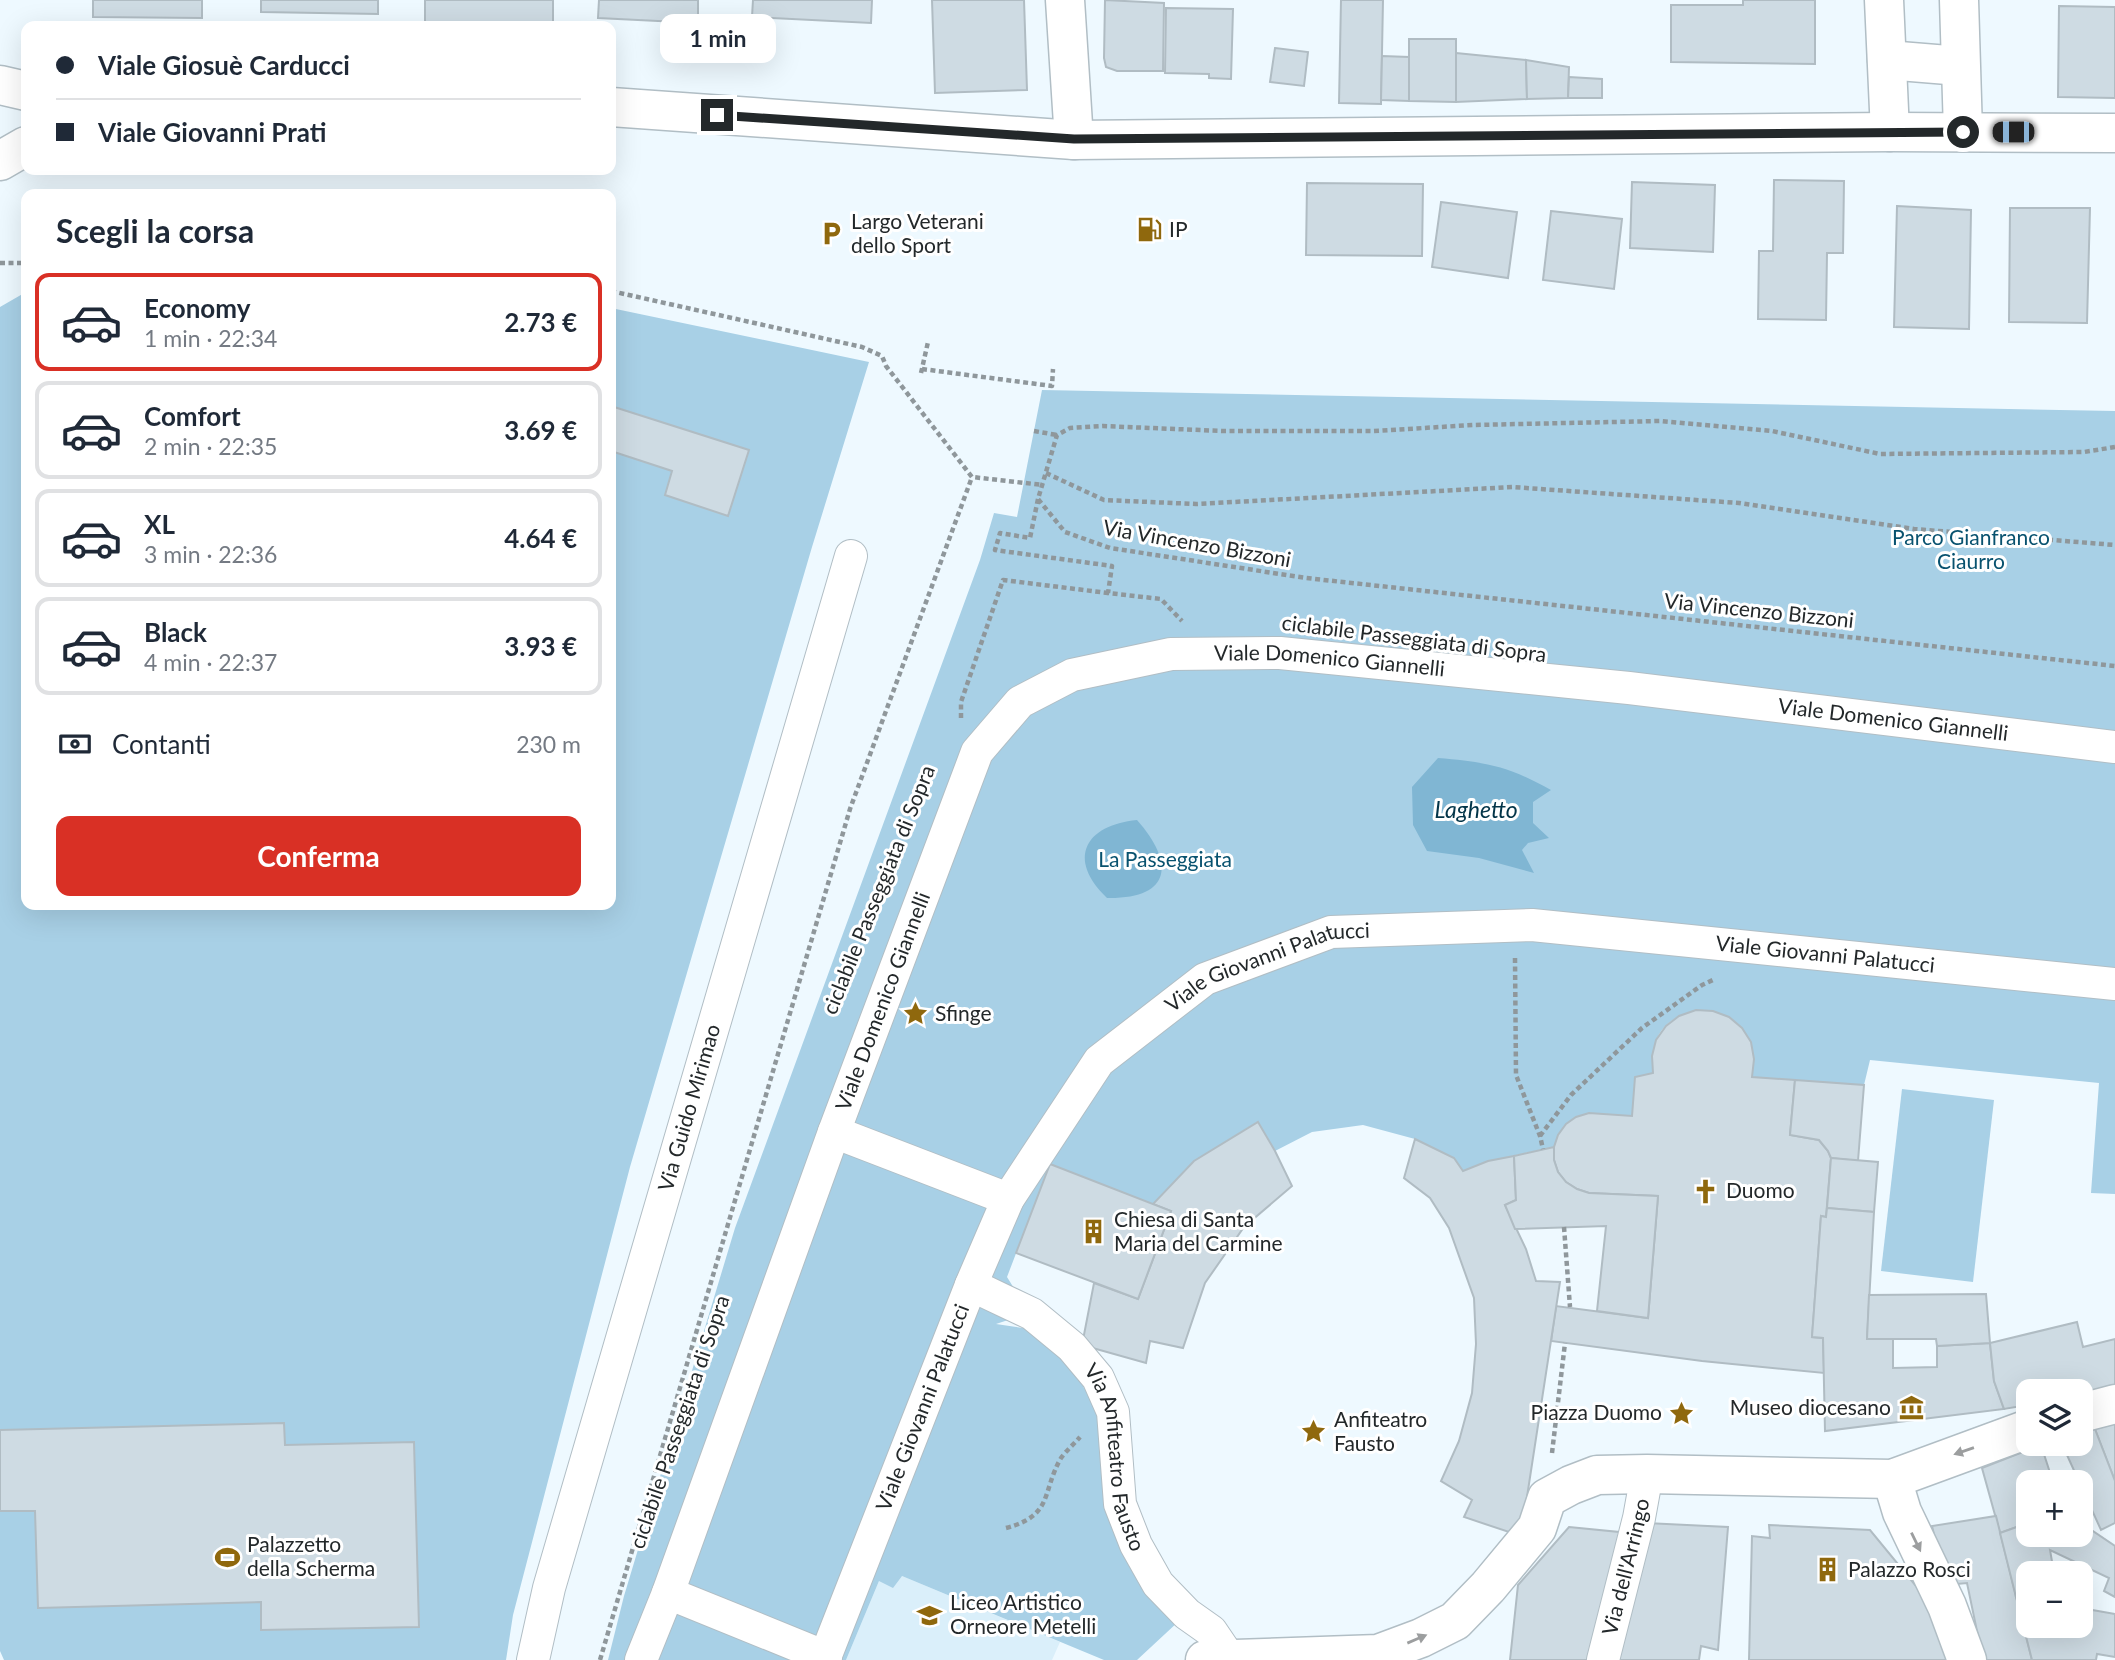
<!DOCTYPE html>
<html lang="it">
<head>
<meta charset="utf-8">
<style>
  body { margin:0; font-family:Lato,sans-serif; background:#f6f6f7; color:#1f2937; height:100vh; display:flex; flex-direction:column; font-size:26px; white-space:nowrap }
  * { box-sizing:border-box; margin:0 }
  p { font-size:23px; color:#747a83 }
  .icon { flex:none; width:38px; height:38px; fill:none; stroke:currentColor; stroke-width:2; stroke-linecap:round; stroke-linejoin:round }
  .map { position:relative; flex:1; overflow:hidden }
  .side { position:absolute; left:21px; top:189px; width:595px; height:721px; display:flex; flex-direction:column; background:#fff; border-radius:14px; box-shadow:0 7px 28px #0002 }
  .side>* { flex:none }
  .banner { position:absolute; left:21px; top:21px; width:595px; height:154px; border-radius:14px; box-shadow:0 7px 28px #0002; display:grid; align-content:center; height:154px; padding:0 35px; background:#fff }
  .fabs { position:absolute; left:2016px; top:1379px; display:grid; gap:14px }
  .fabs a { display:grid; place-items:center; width:77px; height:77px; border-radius:14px; background:#fff; box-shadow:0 7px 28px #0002; font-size:35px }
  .end { position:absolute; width:32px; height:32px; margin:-16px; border:9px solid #23282a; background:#fff; box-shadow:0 0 0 4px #fff }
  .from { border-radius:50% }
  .bubble { position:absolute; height:49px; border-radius:14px; background:#fff; box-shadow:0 7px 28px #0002; font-size:23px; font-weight:700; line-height:49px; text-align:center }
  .car { position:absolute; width:21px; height:42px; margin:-21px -10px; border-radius:9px; box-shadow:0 0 5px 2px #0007; background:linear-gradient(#222 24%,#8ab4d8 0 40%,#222 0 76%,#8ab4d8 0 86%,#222 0) }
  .banner b { display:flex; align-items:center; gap:24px; height:66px; font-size:26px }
  .banner b+b { border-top:2px solid #e0e1e3 }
  .banner i { width:18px; height:18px; background:#1f2937 }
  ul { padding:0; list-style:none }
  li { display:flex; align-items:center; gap:21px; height:98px; margin:0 14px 10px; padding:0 21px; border:4px solid #e0e1e3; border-radius:14px }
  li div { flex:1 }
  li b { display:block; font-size:26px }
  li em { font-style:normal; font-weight:700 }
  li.selected { border-color:#d93025 }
  li>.icon { width:63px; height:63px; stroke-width:1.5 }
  h2 { padding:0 35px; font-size:32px; line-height:84px }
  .pay { display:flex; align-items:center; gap:18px; height:77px; padding:0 35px; font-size:26px }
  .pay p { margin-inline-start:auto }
  .button { display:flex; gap:14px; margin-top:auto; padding:14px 35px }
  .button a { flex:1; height:80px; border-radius:14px; background:#d93025; color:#fff; font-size:28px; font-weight:700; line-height:80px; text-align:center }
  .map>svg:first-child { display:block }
</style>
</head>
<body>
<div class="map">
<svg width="2115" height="1660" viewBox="0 0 2115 1660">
  <rect width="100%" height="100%" fill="#eef9ff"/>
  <polygon fill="#daeffa" points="902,1576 1060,1642 1052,1660 846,1660 879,1581"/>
  <g fill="#a8d0e6">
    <polygon points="26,292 26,905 611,905 611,308 869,362 812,547 630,1167 513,1615 506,1660 4,1660 0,1651 0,1511 35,1511 38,1608 261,1602 262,1630 418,1627 285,1445 284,1423 0,1430 0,307"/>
    <path d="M1042,390L2115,411V1194L2091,1193L2099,1083L1870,1060L1864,1085L1752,1077C1753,1066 1755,1055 1751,1044C1749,1038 1742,1032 1737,1027C1715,1001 1670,1008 1656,1040C1652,1051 1652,1062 1653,1073L1635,1078L1632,1116C1597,1114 1567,1105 1554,1147L1488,1161L1463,1171L1454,1158L1415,1139L1363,1125L1312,1132L1275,1151L1257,1122L1194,1161L1153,1204L1050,1165L1007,1277L1020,1298L1014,1318L996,1324L1029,1329L1067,1360L1089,1396L1179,1621L1137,1660H1104L902,1576L893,1588L879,1581L846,1660H608L624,1596L735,1228L980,560L994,513L1017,517Z"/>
    <polygon points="1902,1089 1994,1100 1973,1282 1881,1271"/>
  </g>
  <g fill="#80b6d3">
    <path d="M1438,758C1486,762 1508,766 1551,790L1533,802V823L1549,838L1528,843L1522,850L1534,873L1479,858L1427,851L1413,825L1412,787Z"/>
    <path d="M1137,820C1175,863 1172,899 1107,898C1066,859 1085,825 1137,820Z"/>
  </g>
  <g fill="#cedbe3" stroke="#b0bcc3" stroke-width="2">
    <polygon points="93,0 202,0 202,18 93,17"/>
    <polygon points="261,0 378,0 378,14 261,12"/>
    <rect x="425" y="0" width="128" height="25"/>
    <polygon points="599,0 698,0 698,23 598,18"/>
    <polygon points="753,0 872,0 871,23 752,17"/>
    <polygon points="932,0 1024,0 1027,90 935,93"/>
    <polygon points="1105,0 1164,3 1163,71 1117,71 1106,67 1104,58"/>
    <polygon points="1341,0 1383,0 1381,104 1339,103"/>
    <polygon points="1743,0 1815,0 1815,64 1671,62 1671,5 1743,5"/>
    <polygon points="2059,6 2115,7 2115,98 2058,97"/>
    <polygon points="1166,8 1233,9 1231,79 1209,78 1209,74 1165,73"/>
    <polygon points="1409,39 1456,39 1456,102 1409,101"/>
    <polygon points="1275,48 1308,52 1304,86 1270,82"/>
    <polygon points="1456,53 1526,60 1527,99 1456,102"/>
    <polygon points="1382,56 1409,57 1409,101 1381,100"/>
    <polygon points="1526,60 1569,67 1568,98 1527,99"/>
    <polygon points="1569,77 1602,79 1602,98 1568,98"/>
    <polygon points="1774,180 1844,181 1843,253 1827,253 1826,320 1758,319 1759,251 1773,251"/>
    <polygon points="1632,182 1715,185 1713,252 1630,248"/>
    <polygon points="1307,183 1423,184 1422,256 1306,255"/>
    <polygon points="1441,202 1517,212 1508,278 1432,267"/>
    <polygon points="1897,206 1971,210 1969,329 1894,327"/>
    <polygon points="2010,208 2090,208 2087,323 2009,322"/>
    <polygon points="1551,211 1622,219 1614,289 1543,280"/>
    <polygon points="611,406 749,450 728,516 665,495 672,471 611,451"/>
    <polygon points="1696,1010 1713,1011 1729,1017 1742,1028 1751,1042 1754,1059 1752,1077 1795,1080 1790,1135 1819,1140 1828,1151 1831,1158 1826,1217 1821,1216 1812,1337 1823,1338 1824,1373 1702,1361 1551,1341 1556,1306 1648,1318 1658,1196 1589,1193 1577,1189 1566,1182 1558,1172 1554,1160 1554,1147 1558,1135 1566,1124 1576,1117 1589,1113 1632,1116 1635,1077 1653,1073 1652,1056 1656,1040 1666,1026 1679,1016"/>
    <polygon points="1795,1080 1864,1085 1858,1161 1831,1158 1828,1151 1819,1140 1790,1135"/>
    <polygon points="1258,1122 1275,1151 1292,1186 1244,1227 1205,1283 1183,1348 1150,1341 1146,1363 1082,1345 1094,1283 1138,1299 1171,1211 1153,1204 1194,1161"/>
    <polygon points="1415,1139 1454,1158 1463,1171 1488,1161 1514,1156 1516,1200 1505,1205 1526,1249 1536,1281 1560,1282 1521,1536 1464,1517 1472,1500 1441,1481 1459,1441 1472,1393 1476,1344 1474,1298 1449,1228 1430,1198 1404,1178"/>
    <polygon points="1554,1147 1554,1160 1558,1172 1566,1182 1577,1189 1589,1193 1658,1196 1648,1318 1597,1311 1606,1226 1515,1229 1505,1205 1516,1200 1514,1156"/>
    <polygon points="1831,1158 1878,1162 1874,1212 1827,1208"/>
    <polygon points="1050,1164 1171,1211 1138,1299 1016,1253"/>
    <polygon points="1827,1208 1874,1212 1867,1339 1893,1339 1893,1368 1937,1367 1937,1346 1990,1343 1994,1381 2004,1409 1825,1431 1823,1338 1812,1337 1821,1216 1826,1217"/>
    <polygon points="1986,1294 1990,1343 1937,1346 1936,1339 1867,1339 1869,1295"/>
    <polygon points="2077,1322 2083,1347 2115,1339 2115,1390 2081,1396 2081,1391 2028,1391 2028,1405 2004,1409 1994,1381 1990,1343"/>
    <polygon points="2115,1417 2115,1481 2093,1424"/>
    <polygon points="284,1423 285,1445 414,1442 419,1627 261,1630 261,1602 38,1608 35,1511 0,1511 0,1430"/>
    <polygon points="2093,1424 2115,1481 2115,1523 2101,1530 2062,1444 2081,1444 2081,1430"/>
    <polygon points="2041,1445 2053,1482 2028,1482 2028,1523 2000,1533 1982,1468"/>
    <polygon points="1996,1516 2032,1660 1983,1660 1967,1583 1946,1585 1932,1526"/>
    <polygon points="1646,1523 1728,1527 1718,1650 1701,1646 1699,1660 1615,1660"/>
    <polygon points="2028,1523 2028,1535 2081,1535 2081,1523 2115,1546 2115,1597 2104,1591 2109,1578 2050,1550 2054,1573 2028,1573 2028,1599 2016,1597 2000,1533"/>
    <polygon points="1769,1525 1870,1530 1930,1603 1952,1660 1749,1660 1752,1536 1770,1538"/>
    <polygon points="1569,1527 1629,1533 1601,1660 1510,1660 1518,1585"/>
    <polygon points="2016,1597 2028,1599 2028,1626 2081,1626 2081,1608 2115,1614 2115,1657 2097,1654 2096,1660 2032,1660"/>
  </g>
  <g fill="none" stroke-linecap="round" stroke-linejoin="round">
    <defs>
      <g id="pedestrian">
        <polyline points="834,1132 1008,1199"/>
        <path id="s1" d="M971,1285L1032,1314L1072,1347L1098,1378L1113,1412L1120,1504L1136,1545L1158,1584L1187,1614L1211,1631L1230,1659"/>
        <path id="s2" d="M826,1657L668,1593L834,1132L977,752L1020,702L1072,675L1171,654L1280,653L1629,688L2115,747"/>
        <path id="s3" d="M533,1660L549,1588L851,556"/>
        <polyline points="641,1660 668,1593"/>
        <path id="s4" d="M824,1660L971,1285L1008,1199L1099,1061L1205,979L1331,932L1532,925L2115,984"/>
        <path id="s5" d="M1603,1660L1639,1518L1647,1474"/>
      </g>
      <g id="minor">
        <polyline points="1065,0 1074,140"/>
        <polyline points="1884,0 1890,132"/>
        <polyline points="1959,0 1963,132"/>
        <polyline points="1887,60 1960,66"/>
        <polyline points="2081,1413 2115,1404"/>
        <polyline points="1892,1479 1902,1512 1947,1606 1967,1660"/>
        <polyline points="1205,1660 1378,1654 1421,1638 1455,1621 1488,1587 1537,1528 1547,1498 1571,1485 1597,1475 1647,1474 1892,1479 2028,1429"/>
      </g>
      <g id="tertiary">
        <polyline points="0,85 26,91"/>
        <polyline points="611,107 1074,140 1890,132 2115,133"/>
        <polyline points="0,161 26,146"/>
      </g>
    </defs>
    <use href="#pedestrian" stroke="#b1bec5" stroke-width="34"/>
    <use href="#minor" stroke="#b1bec5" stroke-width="41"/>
    <use href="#tertiary" stroke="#b1bec5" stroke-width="41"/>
    <g stroke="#8f979b" stroke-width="4.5" stroke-dasharray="5 3.5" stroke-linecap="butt">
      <polyline points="0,263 26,263"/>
      <polyline points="611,291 862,347 882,356 886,366 972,477 1043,485"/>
      <polyline points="922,369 1052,386 1053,369"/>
      <polyline points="921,373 928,342"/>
      <polyline points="1034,431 1057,435"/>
      <polyline points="2115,447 2084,452 1880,454 1772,431 1660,421 1473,425 1374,431 1223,431 1103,426 1070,428 1057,435 1038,499 1065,532 1110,548 1306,578 2115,666"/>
      <polyline points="1046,473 1104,500 1196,504 1512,487 1739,503 1914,529 2115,545"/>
      <polyline points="1038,499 1030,538 1000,533 995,550 1112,566 1108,593 1161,599 1182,621"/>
      <polyline points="961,718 961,702 1003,580 1108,593"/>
      <polyline points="1515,958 1516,1075 1540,1136 1543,1149"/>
      <polyline points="1540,1136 1571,1095 1642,1028 1702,985 1715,979"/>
      <polyline points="1564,1227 1570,1307"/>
      <polyline points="1552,1453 1565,1343"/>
      <path d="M1006,1528C1054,1515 1041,1493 1061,1458C1066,1451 1074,1444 1080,1437"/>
      <polyline points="600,1660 850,809 972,477"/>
    </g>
    <use href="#pedestrian" stroke="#fff" stroke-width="32"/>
    <use href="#minor" stroke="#fff" stroke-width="38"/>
    <use href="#tertiary" stroke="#fff" stroke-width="38"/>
  </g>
  <defs><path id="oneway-solid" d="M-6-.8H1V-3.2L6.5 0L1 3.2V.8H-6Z" transform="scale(1.75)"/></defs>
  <g fill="#9c9e9f">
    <use href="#oneway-solid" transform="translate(1964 1451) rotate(161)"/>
    <use href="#oneway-solid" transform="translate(1916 1542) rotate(64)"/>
    <use href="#oneway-solid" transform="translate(1417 1639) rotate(-23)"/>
  </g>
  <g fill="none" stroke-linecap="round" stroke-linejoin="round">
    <polyline stroke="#23282a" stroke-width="9" points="717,115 1074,139 1963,132"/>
  </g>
  <defs>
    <symbol id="fuel-bare" viewBox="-9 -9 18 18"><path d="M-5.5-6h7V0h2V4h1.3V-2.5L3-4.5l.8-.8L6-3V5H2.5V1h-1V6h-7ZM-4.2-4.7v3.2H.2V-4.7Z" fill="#8f680d" stroke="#fff" stroke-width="2.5" paint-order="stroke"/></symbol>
    <symbol id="parking-bare" viewBox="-9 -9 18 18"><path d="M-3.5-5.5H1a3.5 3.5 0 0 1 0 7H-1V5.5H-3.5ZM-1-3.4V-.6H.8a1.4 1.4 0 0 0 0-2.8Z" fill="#8f680d" stroke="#fff" stroke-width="2.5" paint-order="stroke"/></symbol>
    <symbol id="sight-bare" viewBox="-9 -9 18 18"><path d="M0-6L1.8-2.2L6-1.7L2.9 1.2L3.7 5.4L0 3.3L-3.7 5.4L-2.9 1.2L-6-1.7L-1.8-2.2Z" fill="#8f680d" stroke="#fff" stroke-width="2.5" paint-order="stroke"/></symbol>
    <symbol id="church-bare" viewBox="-9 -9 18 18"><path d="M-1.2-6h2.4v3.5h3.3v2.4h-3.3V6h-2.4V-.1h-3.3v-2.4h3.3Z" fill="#8f680d" stroke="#fff" stroke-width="2.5" paint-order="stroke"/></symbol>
    <symbol id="building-bare" viewBox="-9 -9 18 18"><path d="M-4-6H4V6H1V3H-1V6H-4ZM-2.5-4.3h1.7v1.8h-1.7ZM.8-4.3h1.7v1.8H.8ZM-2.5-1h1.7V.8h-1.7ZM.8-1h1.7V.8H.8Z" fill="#8f680d" stroke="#fff" stroke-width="2.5" paint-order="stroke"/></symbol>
    <symbol id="museum-bare" viewBox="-9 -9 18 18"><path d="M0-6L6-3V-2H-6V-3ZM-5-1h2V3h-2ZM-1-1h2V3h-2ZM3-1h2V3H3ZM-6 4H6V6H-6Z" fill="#8f680d" stroke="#fff" stroke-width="2.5" paint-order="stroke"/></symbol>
    <symbol id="stadium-bare" viewBox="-9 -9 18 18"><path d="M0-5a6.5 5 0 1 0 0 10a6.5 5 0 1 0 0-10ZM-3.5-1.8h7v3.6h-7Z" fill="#8f680d" stroke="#fff" stroke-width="2.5" paint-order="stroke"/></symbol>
    <symbol id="school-bare" viewBox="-9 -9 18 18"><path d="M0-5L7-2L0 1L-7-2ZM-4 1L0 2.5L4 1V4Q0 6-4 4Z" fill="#8f680d" stroke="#fff" stroke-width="2.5" paint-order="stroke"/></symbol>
  </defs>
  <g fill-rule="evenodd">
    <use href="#fuel-bare" x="1132" y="212" width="35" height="35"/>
    <use href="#parking-bare" x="814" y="216" width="35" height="35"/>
    <use href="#sight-bare" x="898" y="996" width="35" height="35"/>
    <use href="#church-bare" x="1688" y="1174" width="35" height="35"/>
    <use href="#building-bare" x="1076" y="1214" width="35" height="35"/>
    <use href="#museum-bare" x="1894" y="1390" width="35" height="35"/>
    <use href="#sight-bare" x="1664" y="1396" width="35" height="35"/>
    <use href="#sight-bare" x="1296" y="1414" width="35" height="35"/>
    <use href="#stadium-bare" x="210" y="1540" width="35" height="35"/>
    <use href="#building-bare" x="1810" y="1552" width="35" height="35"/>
    <use href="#school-bare" x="912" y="1598" width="35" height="35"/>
  </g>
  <g text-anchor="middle" stroke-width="6" stroke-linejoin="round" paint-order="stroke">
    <g font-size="21" fill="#23282a" stroke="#fff" text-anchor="start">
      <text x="851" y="229">Largo Veterani<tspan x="851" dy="24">dello Sport</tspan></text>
      <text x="1169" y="237">IP</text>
      <text x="935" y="1021">Sfinge</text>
      <text x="1726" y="1198">Duomo</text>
      <text x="1114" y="1227">Chiesa di Santa<tspan x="1114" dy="24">Maria del Carmine</tspan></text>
      <text x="1891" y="1415" text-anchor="end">Museo diocesano</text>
      <text x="1662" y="1420" text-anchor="end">Piazza Duomo</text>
      <text x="1334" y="1427">Anfiteatro<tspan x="1334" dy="24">Fausto</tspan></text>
      <text x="247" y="1552">Palazzetto<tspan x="247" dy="24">della Scherma</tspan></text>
      <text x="1848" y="1577">Palazzo Rosci</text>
      <text x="950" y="1610">Liceo Artistico<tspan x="950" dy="24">Orneore Metelli</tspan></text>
    </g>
    <g font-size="21" fill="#08526f" stroke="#fff">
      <text x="1971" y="545">Parco Gianfranco<tspan x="1971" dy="24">Ciaurro</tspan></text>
      <text x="1165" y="867">La Passeggiata</text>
    </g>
    <g font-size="21" fill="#23282a" stroke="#fff">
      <text transform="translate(1197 544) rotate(10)" y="7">Via Vincenzo Bizzoni</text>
      <text transform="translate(1759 611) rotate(6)" y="7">Via Vincenzo Bizzoni</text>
      <text transform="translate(1414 639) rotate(7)" y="7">ciclabile Passeggiata di Sopra</text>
      <text dy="7" stroke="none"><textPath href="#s2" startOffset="1451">Viale Domenico Giannelli</textPath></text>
      <text dy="7" stroke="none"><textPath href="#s2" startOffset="2018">Viale Domenico Giannelli</textPath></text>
      <text transform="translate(879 890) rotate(-68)" y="7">ciclabile Passeggiata di Sopra</text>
      <text dy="7" stroke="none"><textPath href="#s4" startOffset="1426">Viale Giovanni Palatucci</textPath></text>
      <text dy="7" stroke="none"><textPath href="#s4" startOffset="859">Viale Giovanni Palatucci</textPath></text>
      <text dy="7" stroke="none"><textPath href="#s2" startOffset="800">Viale Domenico Giannelli</textPath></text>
      <text dy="7" stroke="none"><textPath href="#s3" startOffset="574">Via Guido Mirimao</textPath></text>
      <text dy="7" stroke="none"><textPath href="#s4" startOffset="271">Viale Giovanni Palatucci</textPath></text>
      <text transform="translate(680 1422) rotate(-71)" y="7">ciclabile Passeggiata di Sopra</text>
      <text dy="7" stroke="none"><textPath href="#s1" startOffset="242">Via Anfiteatro Fausto</textPath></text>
      <text dy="7" stroke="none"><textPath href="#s5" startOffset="96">Via dell'Arringo</textPath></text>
    </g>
    <g font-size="23" font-style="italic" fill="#033549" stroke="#fff">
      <text x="1476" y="818">Laghetto</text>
    </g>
  </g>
</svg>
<div class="fabs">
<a><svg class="icon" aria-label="layers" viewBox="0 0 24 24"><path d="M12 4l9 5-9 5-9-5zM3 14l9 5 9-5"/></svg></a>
<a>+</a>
<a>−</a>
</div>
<i class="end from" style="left:1963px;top:132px"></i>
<i class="end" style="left:717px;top:115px"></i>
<div class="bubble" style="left:660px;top:14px;width:116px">1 min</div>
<i class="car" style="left:2013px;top:132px;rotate:270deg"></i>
<div class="banner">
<b><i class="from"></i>Viale Giosuè Carducci</b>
<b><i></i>Viale Giovanni Prati</b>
</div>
<section class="side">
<h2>Scegli la corsa</h2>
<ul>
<li class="selected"><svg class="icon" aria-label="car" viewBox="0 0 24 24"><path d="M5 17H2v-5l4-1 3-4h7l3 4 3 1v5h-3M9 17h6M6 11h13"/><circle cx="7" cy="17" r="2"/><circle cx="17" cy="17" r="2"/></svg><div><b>Economy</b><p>1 min · 22:34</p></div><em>2.73 €</em></li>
<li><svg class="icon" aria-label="car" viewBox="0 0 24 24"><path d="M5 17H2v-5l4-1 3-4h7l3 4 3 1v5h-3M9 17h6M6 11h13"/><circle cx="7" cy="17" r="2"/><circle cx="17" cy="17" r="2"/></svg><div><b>Comfort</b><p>2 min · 22:35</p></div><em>3.69 €</em></li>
<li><svg class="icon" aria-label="car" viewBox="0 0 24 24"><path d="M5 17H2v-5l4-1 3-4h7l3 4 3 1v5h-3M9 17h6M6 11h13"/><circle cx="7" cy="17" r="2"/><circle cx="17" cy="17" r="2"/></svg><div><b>XL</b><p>3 min · 22:36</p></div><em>4.64 €</em></li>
<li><svg class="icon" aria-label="car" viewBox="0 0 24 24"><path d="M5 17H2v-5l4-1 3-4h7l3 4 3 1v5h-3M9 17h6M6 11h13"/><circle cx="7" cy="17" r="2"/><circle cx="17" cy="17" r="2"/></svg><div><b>Black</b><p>4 min · 22:37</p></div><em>3.93 €</em></li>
</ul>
<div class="pay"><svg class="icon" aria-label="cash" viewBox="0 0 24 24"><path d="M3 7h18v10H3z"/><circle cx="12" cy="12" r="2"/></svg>Contanti<p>230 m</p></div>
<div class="button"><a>Conferma</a></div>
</section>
</div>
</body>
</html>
